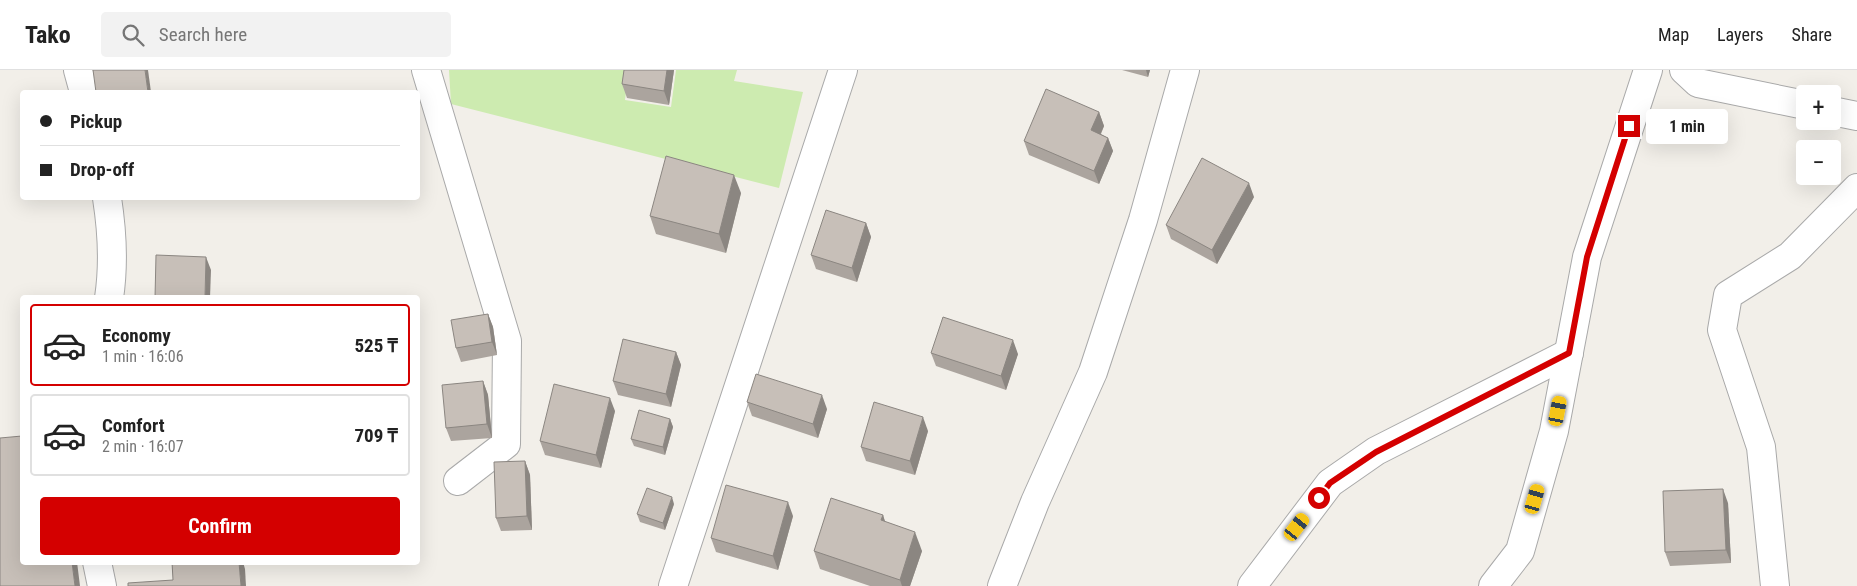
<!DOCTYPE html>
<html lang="en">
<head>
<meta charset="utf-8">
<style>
  body { margin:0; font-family:"Roboto Condensed",sans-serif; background:#f2f2f2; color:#222; height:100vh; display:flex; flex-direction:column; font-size:19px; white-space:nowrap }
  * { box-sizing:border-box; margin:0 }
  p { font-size:16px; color:#767676 }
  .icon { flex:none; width:28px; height:28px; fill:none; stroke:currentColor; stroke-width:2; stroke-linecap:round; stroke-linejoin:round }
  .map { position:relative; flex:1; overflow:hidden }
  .sheet { position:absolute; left:20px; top:225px; width:400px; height:270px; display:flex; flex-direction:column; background:#fff; border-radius:5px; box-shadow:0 5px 20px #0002 }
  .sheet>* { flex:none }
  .hud { position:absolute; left:20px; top:20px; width:400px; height:110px; border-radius:5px; box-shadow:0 5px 20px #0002; display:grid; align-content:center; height:110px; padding:0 20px; background:#fff }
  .buttons { position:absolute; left:1796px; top:15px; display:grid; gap:10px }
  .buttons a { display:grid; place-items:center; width:45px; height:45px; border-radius:5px; background:#fff; box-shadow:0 5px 20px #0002; font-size:25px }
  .end { position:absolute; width:22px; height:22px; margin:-11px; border:6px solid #d40000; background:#fff; box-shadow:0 0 0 2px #fff }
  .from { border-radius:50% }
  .bubble { position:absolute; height:35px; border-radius:5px; background:#fff; box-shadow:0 5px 20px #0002; font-size:16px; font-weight:700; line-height:35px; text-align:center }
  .car { position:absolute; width:15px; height:30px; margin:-15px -8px; border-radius:6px; box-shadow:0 0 4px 1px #0007; background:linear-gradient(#f5c518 24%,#345 0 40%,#f5c518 0 76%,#345 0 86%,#f5c518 0) }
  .hud b { display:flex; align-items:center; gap:18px; height:48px; font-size:19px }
  .hud b+b { border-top:1px solid #e0e0e0 }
  .hud i { width:12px; height:12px; background:#222 }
  ul { padding:9px 0 0; list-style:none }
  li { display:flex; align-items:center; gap:15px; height:82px; margin:0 10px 8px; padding:0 10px; border:2px solid #e0e0e0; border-radius:5px }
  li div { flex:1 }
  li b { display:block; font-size:19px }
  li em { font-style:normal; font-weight:700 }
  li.on { border-color:#d40000 }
  li>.icon { width:45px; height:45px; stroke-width:1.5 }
  .cta { display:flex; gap:10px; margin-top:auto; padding:10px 20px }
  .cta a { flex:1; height:58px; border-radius:5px; background:#d40000; color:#fff; font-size:20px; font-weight:700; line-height:58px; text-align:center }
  header { display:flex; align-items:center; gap:30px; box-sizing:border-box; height:70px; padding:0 25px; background:#fff; border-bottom:1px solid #e0e0e0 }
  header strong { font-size:24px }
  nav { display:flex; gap:28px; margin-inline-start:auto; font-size:18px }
  .search { width:350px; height:45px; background:#f2f2f2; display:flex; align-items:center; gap:12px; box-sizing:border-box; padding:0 18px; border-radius:5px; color:#767676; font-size:19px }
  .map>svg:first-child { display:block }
</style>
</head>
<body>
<header>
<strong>Tako</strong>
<div class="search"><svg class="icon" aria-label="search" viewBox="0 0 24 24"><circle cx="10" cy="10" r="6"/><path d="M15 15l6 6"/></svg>Search here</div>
<nav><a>Map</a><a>Layers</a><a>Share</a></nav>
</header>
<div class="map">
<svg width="1857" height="516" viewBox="0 0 1857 516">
  <rect width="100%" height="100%" fill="#f2efe9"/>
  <polygon fill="#cdebb0" points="449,0 629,0 625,30 671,37 676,0 737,0 734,11 803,22 779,118 451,34"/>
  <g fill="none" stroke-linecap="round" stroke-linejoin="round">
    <defs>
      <g id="minor">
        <polyline points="78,0 84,22"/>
        <polyline points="426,0 507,271 506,374 458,411"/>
        <polyline points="1684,0 1698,13 1805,35"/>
        <polyline points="1832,41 1857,46"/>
        <path d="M107,128C112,160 114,195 109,228"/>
        <polyline points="97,492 102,516"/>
        <polyline points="673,516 843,0"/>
        <polyline points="1002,516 1035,432 1093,302 1143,150 1185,0"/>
        <polyline points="1252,516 1330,413 1376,381 1569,283"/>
        <polyline points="1493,516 1520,481 1554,361 1587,187 1648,0"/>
        <polyline points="1775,516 1761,377 1722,260 1728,225 1790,186 1857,118"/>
      </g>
    </defs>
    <use href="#minor" stroke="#a9a9a9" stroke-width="30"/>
    <use href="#minor" stroke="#fff" stroke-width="28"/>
  </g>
  <g fill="#aba49e">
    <polygon points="624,0 674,0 669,35 627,28 622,14"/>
    <polygon points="1122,0 1150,0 1148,7"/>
    <polygon points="1099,42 1104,56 1101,64 1108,68 1113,81 1099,114 1029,85 1024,71"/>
    <polygon points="741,123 726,183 656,164 650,146"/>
    <polygon points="1254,127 1217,194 1171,169 1166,155"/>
    <polygon points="866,153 871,167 857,212 816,199 811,185"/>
    <polygon points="488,244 493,257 497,285 461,292 456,278"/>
    <polygon points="676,282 681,295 671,337 618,325 613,311"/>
    <polygon points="931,283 1018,284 1006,320 936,296"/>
    <polygon points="483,311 488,325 492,368 451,371 446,358"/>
    <polygon points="747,332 827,339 818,368 752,346"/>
    <polygon points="615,341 601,398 545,385 540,371"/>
    <polygon points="670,349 673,357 665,385 634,376 631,369"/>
    <polygon points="928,361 915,405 866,391 861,377"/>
    <polygon points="525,391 530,405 532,460 501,461 496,448"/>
    <polygon points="1728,433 1731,493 1670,496 1665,482"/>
    <polygon points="674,434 665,460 640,452 637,444"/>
    <polygon points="883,445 885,452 922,481 910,516 870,516 820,499 814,481"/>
    <polygon points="793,446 778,500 716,482 711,468"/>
  </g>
  <g fill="#8b8681">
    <polygon points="145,0 148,0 151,22 148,22"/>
    <polygon points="667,0 674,0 669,35 664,21"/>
    <polygon points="1146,0 1150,0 1148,7"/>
    <polygon points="1099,42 1104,56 1096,74 1091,60"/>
    <polygon points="1108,68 1113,81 1099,114 1094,101"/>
    <polygon points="734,105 741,123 726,183 719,164"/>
    <polygon points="1249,113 1254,127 1217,194 1212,180"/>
    <polygon points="866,153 871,167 857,212 852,198"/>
    <polygon points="206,187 211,200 210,228 205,228"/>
    <polygon points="488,244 493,257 497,285 492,272"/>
    <polygon points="1013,270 1018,284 1006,320 1001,306"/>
    <polygon points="676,282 681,295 671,337 666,324"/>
    <polygon points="483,311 488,325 492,368 487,354"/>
    <polygon points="822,325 827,339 818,368 813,354"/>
    <polygon points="610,328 615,341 601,398 596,385"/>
    <polygon points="923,347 928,361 915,405 910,391"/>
    <polygon points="670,349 673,357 665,385 663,377"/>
    <polygon points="525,391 530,405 532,460 527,446"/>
    <polygon points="1723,419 1728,433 1731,493 1726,480"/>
    <polygon points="672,427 674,434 665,460 663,453"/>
    <polygon points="788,432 793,446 778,500 773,486"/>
    <polygon points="883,445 889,464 881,450"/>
    <polygon points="915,462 922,481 910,516 902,516 900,510"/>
    <polygon points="72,492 77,492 80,516 75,516"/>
    <polygon points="239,492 243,492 245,499 246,516 241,516"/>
  </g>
  <g fill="#c7bfb8" stroke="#8b8681">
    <polygon points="93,0 145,0 148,22 96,22"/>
    <polygon points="624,0 667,0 664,21 622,14"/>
    <polygon points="1046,19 1099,42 1091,60 1108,68 1094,101 1024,71"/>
    <polygon points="666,86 734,105 719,164 650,146"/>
    <polygon points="1202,88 1249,113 1212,180 1166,155"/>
    <polygon points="826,140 866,153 852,198 811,185"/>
    <polygon points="156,185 206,187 205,228 155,228"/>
    <polygon points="488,244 492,272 456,278 451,250"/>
    <polygon points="943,247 1013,270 1001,306 931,283"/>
    <polygon points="623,269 676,282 666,324 613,311"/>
    <polygon points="756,304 822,325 813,354 747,332"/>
    <polygon points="483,311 487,354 446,358 442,315"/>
    <polygon points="554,314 610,328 596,385 540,371"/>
    <polygon points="874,332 923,347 910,391 861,377"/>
    <polygon points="639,340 670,349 663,377 631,369"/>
    <polygon points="22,366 22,492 72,492 75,516 0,516 0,368"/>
    <polygon points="525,391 527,446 496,448 494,392"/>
    <polygon points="726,415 788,432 773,486 711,468"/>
    <polygon points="647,418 672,427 663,453 637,444"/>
    <polygon points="1723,419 1726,480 1665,482 1663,421"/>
    <polygon points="831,428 883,445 881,450 915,462 900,510 814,481"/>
    <polygon points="172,492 239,492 241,516 128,516 128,513 173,510"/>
  </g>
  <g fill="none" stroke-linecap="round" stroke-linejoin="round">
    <polyline stroke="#d40000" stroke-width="6" points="1319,428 1330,413 1376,382 1569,283 1587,187 1629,56"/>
  </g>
</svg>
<div class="buttons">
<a>+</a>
<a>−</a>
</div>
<i class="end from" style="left:1319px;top:428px"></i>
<i class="end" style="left:1629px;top:56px"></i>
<div class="bubble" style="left:1646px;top:39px;width:82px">1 min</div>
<i class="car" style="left:1558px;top:341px;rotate:11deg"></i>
<i class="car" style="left:1535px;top:429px;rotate:16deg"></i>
<i class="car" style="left:1297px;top:457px;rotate:38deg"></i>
<div class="hud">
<b><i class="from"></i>Pickup</b>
<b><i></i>Drop-off</b>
</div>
<section class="sheet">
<ul>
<li class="on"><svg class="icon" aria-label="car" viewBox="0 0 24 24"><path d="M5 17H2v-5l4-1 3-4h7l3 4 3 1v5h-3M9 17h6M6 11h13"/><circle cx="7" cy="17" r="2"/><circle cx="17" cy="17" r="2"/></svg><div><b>Economy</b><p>1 min · 16:06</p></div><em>525 ₸</em></li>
<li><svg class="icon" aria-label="car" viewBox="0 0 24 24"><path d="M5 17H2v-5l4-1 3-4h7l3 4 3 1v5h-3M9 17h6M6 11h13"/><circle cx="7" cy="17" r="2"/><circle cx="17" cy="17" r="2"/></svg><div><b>Comfort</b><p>2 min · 16:07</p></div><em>709 ₸</em></li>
</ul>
<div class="cta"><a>Confirm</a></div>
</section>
</div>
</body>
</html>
